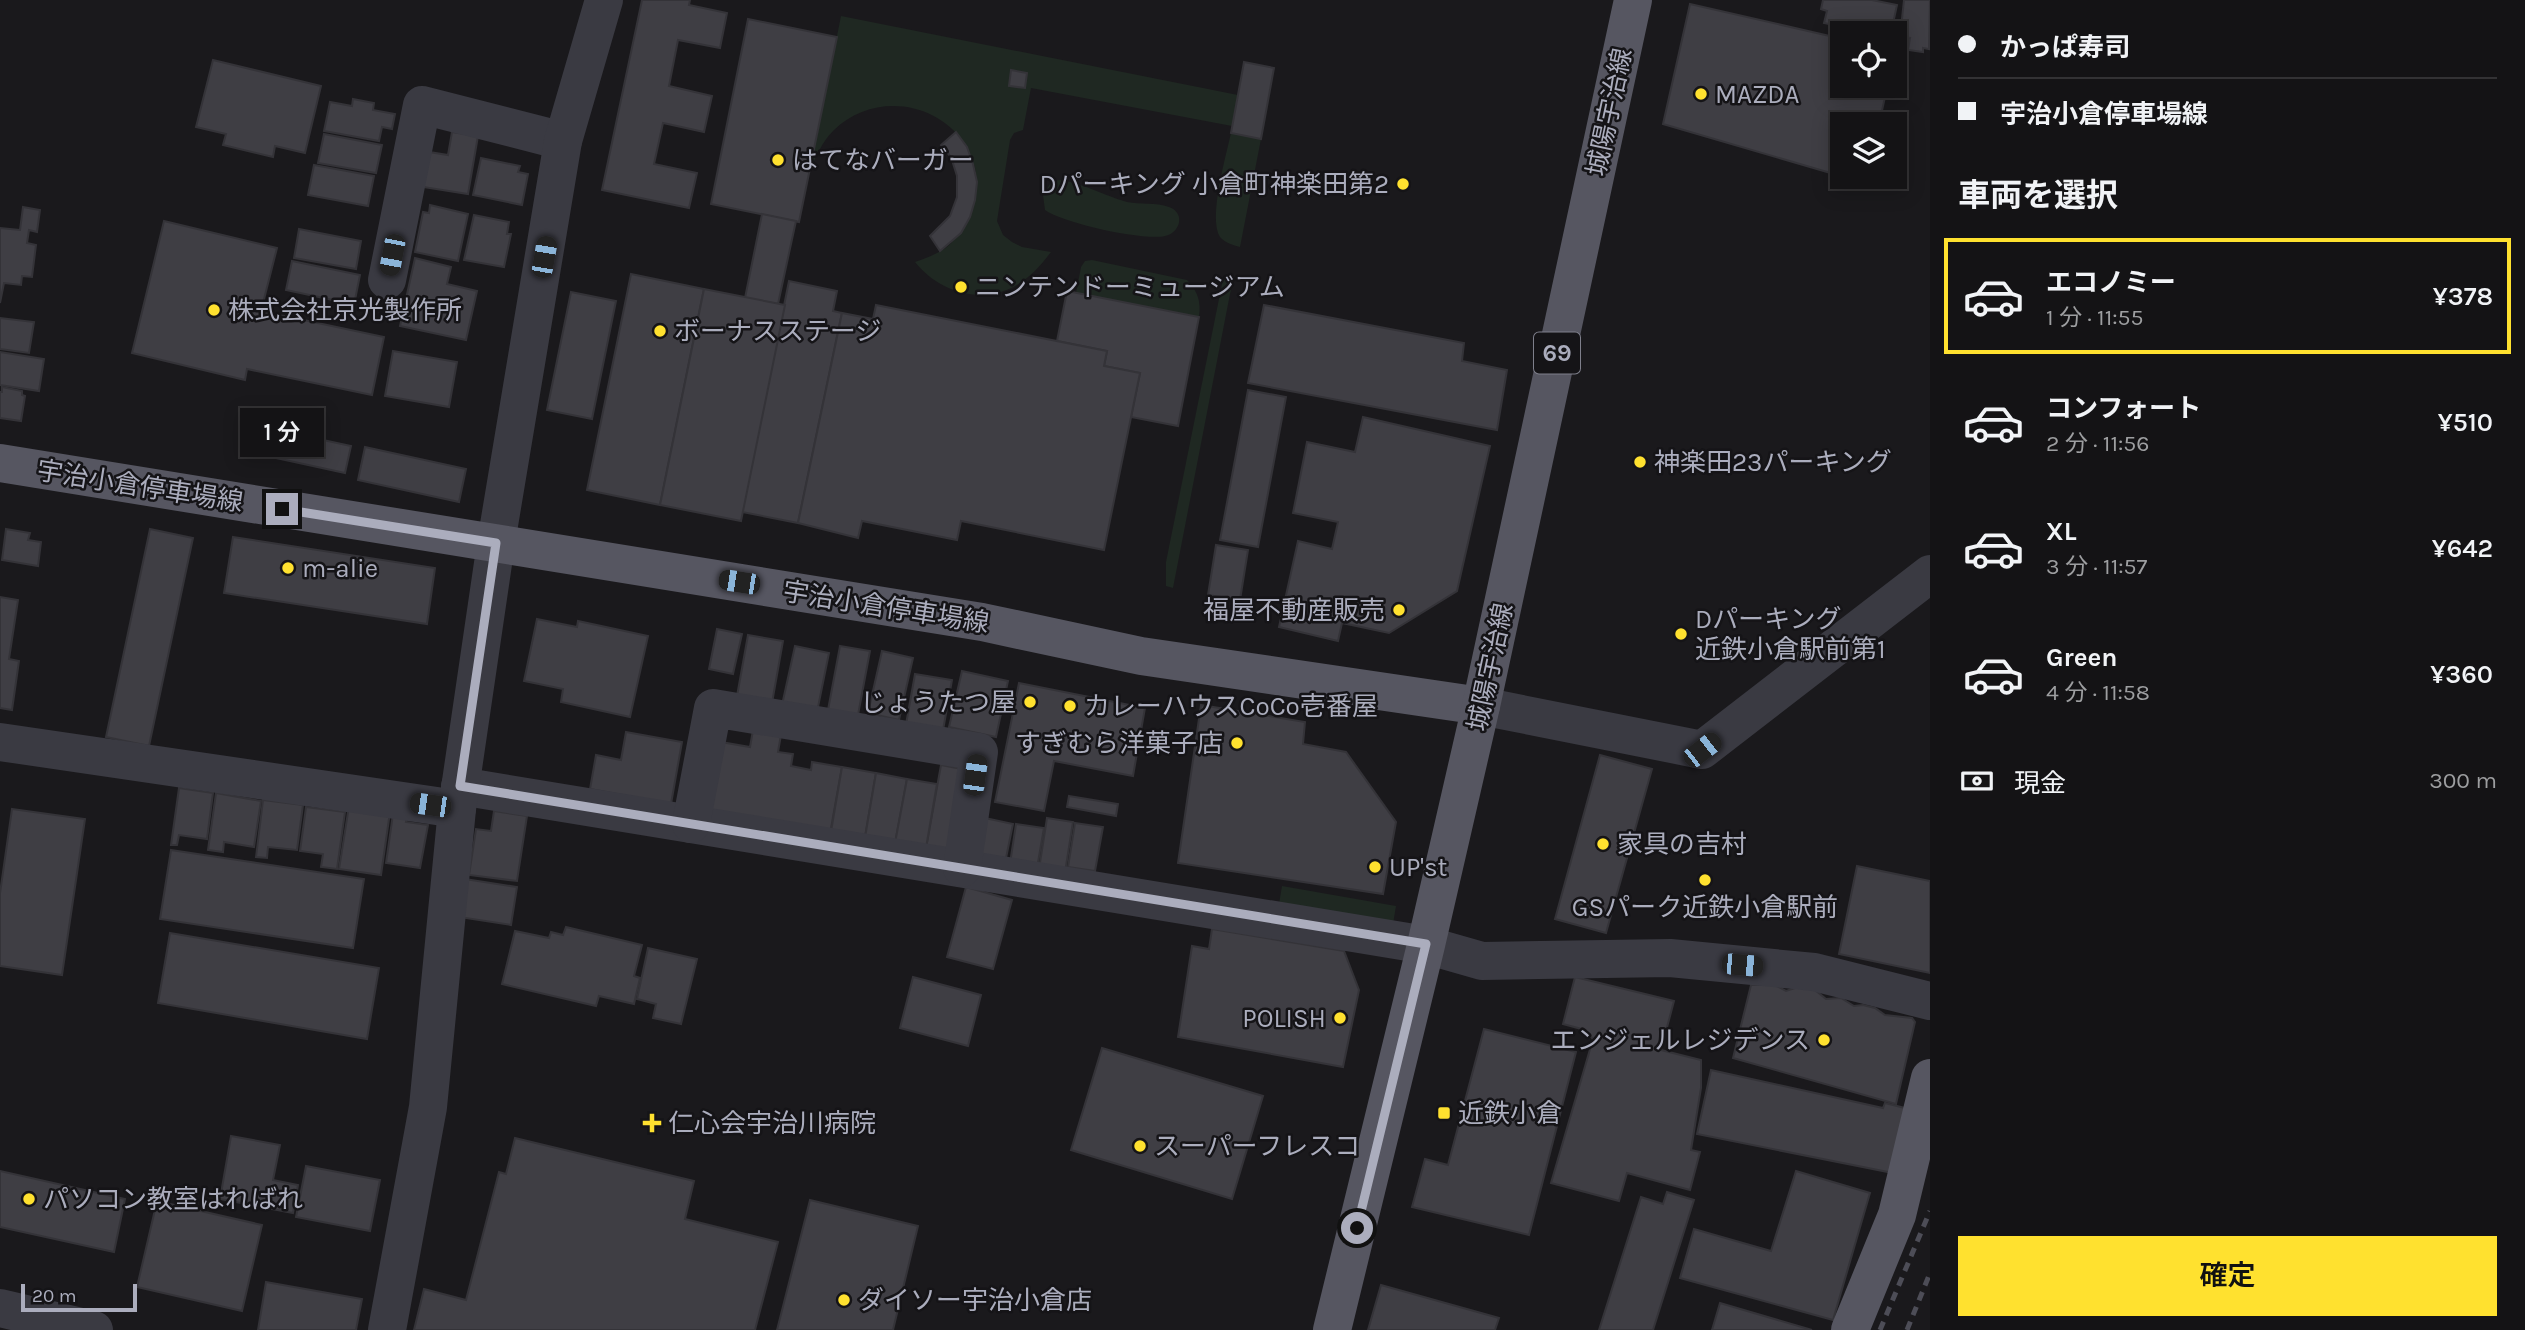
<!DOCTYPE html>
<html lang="ja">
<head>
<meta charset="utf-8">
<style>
  body { margin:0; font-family:Karla,"Noto Sans JP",sans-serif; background:#212022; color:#f1f3f6; height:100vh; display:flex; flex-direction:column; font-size:26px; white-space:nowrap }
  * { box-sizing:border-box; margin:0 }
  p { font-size:23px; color:#9d9ea0 }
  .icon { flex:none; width:38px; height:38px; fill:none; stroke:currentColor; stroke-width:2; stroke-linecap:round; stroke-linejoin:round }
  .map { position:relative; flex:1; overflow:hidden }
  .drawer { display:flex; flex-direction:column; background:#141315; width:595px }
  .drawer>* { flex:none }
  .hud { display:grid; align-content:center; height:154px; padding:0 28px; background:#141315 }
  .buttons { position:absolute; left:1830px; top:21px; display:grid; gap:14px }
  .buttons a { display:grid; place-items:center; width:77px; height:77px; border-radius:0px; background:#141315; box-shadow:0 4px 18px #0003,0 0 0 2px #333234; font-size:35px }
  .scale { position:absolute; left:21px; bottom:18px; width:116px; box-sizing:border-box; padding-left:7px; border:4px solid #abadbd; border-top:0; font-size:19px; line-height:24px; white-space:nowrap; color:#abadbd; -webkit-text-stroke:5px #151417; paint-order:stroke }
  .end { position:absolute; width:32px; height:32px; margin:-16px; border:9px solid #abadbd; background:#111; box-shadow:0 0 0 4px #111 }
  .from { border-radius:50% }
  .bubble { position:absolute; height:49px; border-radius:0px; background:#141315; box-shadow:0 4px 18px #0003,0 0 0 2px #333234; font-size:23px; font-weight:600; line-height:49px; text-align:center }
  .car { position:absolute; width:21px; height:42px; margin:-21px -10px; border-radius:9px; box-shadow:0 0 5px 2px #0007; background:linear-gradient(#222 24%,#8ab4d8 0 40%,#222 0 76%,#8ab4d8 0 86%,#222 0) }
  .hud b { display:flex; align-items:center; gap:24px; height:66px; font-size:26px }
  .hud b+b { border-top:2px solid #333234 }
  .hud i { width:18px; height:18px; background:#f1f3f6 }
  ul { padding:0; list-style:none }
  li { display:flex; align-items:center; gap:21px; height:116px; margin:0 14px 10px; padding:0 14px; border:4px solid transparent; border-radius:0px }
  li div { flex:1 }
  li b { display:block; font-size:26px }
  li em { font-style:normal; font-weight:600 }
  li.selected { border-color:#ffe12f }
  li>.icon { width:63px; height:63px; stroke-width:1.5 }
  h2 { padding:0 28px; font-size:32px; line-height:84px }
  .pay { display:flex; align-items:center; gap:18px; height:77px; padding:0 28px; font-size:26px }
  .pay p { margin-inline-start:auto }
  .cta { display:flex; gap:14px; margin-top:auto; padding:14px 28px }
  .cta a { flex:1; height:80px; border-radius:0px; background:#ffe12f; color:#111; font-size:28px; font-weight:600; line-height:80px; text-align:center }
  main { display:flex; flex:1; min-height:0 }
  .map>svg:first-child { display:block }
</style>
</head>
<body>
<main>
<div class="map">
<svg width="1930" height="1330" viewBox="0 0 1930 1330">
  <rect width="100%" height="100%" fill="#1a191c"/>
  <g fill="#1f2822">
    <path d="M841,16L1238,95L1232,126L1031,88L1023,130L1014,133L1010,140L997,221L1003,235L1012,242L1022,247L1051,252C1041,265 1030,278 1015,286C980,305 939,292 915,262C949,250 958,243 968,209C971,201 975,192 976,183C978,171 971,153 964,143C935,100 872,93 834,130C822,142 816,156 810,171Z"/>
    <path d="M1231,133L1261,139L1240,247C1233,245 1225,243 1220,237C1208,218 1226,156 1231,133Z"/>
    <path d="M1060,180C1079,182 1106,196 1127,202C1140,205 1156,202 1169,207C1186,213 1180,233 1165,236C1143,241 1063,223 1045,210L1043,195L1052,181Z"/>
    <path d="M1092,260L1187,280C1198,292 1201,301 1199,317L1076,293L1081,267L1085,261Z"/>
    <polygon points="1234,278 1230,294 1173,588 1166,586 1166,562 1223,279"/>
    <polygon points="1282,886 1396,906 1393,924 1277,916"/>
  </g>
  <g fill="#3f3e44" stroke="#343338" stroke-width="2">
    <polygon points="642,0 690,0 689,5 727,13 720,48 678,40 669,86 712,96 704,132 663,123 654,164 697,173 689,208 602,190"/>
    <polygon points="1823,0 1872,0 1897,5 1891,33 1872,33 1824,23 1827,11 1821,9"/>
    <polygon points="1904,0 1930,0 1929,49 1923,48 1923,52 1908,50 1910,38 1900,37"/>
    <polygon points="1690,4 1843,39 1843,86 1878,86 1876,93 1885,97 1879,124 1843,124 1843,177 1869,177 1868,184 1663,124"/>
    <polygon points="748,19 837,37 799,222 711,204"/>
    <polygon points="213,60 321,86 305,153 275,146 273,157 223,145 226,134 196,127"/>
    <polygon points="1244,62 1274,68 1261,139 1231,133"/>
    <polygon points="1011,70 1027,73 1025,88 1009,86"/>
    <polygon points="353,99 374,103 373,110 395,114 392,129 382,127 379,141 324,131 330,102 352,106"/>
    <polygon points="452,132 478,136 468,194 423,187 429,152 448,155"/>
    <polygon points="956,132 967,147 973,164 977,182 975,200 970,217 961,233 940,251 930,236 950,216 957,197 957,176 951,157 941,145"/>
    <polygon points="324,134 382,145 376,173 318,163"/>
    <polygon points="481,158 520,166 518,172 528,174 522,205 473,195"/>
    <polygon points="314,165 374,176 368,206 308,195"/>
    <polygon points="430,205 468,214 458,261 415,252 423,212 429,213"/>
    <polygon points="23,207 40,210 37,232 29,230 27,243 36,245 32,277 22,276 21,285 4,283 0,303 0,228 20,230"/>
    <polygon points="762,214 796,221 778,304 745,298"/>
    <polygon points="474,215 509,222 507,234 511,234 504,267 464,260"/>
    <polygon points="164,221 277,248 261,311 384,337 372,395 247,369 245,380 132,353"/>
    <polygon points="299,229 361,241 356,269 294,258"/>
    <polygon points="415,258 451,267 447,284 477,291 466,340 400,326"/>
    <polygon points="292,261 360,275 355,300 348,298 347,303 286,290"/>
    <polygon points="631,274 704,289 660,505 587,490"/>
    <polygon points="789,281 837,291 833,311 842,313 798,523 742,512"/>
    <polygon points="704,289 785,305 741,521 660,505"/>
    <polygon points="1067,291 1199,317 1178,426 1131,417 1140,373 1104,366 1107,351 1057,341"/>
    <polygon points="571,292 616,301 592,419 547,410"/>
    <polygon points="876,305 1107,351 1104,366 1140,373 1104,550 961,521 957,540 862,521 858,538 798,523 842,313 873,319"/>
    <polygon points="1264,305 1464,343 1462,361 1507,370 1497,430 1248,383"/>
    <polygon points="0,318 34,322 29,353 0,349"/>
    <polygon points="393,351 457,362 449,407 385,396"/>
    <polygon points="0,352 44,359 39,391 0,385"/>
    <polygon points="2,387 22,391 22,395 25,396 21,421 0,418 0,392 2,392"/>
    <polygon points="1248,390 1286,397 1258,547 1220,540"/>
    <polygon points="1363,417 1490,446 1457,591 1389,633 1342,623 1338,641 1279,627 1298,541 1332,549 1338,522 1293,513 1307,442 1355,452"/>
    <polygon points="254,425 351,446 345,473 248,452"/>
    <polygon points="365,447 466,469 459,502 358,480"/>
    <polygon points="6,529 30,533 28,540 41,542 38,566 2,560"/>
    <polygon points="150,529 193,538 149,746 106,737"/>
    <polygon points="233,537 435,568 427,624 224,593"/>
    <polygon points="1216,545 1248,550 1240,600 1208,595"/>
    <polygon points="0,597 18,600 9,659 19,661 12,710 0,708"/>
    <polygon points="537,619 577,627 578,621 648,636 630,717 561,702 563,689 524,681"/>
    <polygon points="717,629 742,634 733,674 709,669"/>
    <polygon points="748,635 783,641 772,703 737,696"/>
    <polygon points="795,646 829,653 817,712 782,705"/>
    <polygon points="840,646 870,651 858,715 828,710"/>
    <polygon points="882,651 913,658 899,720 868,713"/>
    <polygon points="962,671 1008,681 996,737 949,727"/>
    <polygon points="915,674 952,680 942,736 905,730"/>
    <polygon points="1019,683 1145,708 1133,776 1054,761 1044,811 995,802"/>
    <polygon points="1201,705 1305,722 1303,744 1346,752 1396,822 1383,894 1178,863"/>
    <polygon points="753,730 781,735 778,752 793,754 791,766 811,770 812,762 842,767 830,834 703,812 715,741 750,747"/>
    <polygon points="626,732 682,742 671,804 590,789 596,755 621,760"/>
    <polygon points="1600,755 1652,769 1606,933 1555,919"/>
    <polygon points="941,765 967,770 952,853 926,848"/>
    <polygon points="842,767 876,773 864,843 830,837"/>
    <polygon points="876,773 907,779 894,849 864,843"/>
    <polygon points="907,779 937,784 926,848 895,843"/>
    <polygon points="179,788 213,793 207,839 179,835 177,845 171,845"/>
    <polygon points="216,793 261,801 254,847 224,842 223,852 208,850"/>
    <polygon points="1069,796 1118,804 1116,816 1067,807"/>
    <polygon points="263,800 303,805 297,850 268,847 267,858 256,857"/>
    <polygon points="349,806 390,812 381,875 339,869"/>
    <polygon points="306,807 345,812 337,869 321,867 323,854 300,851"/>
    <polygon points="12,809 85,819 62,975 0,966 0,893"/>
    <polygon points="494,811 527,816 517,881 469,875 476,829 491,831"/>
    <polygon points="393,814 407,817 406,822 428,825 420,868 386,863"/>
    <polygon points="985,818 1013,824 1005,863 977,857"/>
    <polygon points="1047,818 1073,822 1064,879 1038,875"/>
    <polygon points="1075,823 1103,827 1095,871 1068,867"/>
    <polygon points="1016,824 1044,828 1036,874 1009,870"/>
    <polygon points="171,850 364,879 353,948 160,919"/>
    <polygon points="1857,866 1930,881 1930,973 1839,954"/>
    <polygon points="465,879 517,887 511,925 459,917"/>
    <polygon points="966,887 1012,900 993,969 947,957"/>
    <polygon points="566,927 642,945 634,976 640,978 634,1004 599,996 596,1006 502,984 515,931 549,938 551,932 563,935"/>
    <polygon points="1212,929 1344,951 1359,990 1343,1067 1178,1037 1192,946 1209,949"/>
    <polygon points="170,933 379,968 367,1039 158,1003"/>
    <polygon points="648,948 697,959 681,1024 653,1018 656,1004 637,999"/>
    <polygon points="913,977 981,995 968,1046 900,1028"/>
    <polygon points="1575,977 1674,1001 1661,1050 1701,1060 1701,1088 1691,1150 1700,1152 1690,1190 1627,1173 1619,1201 1551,1183 1593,1039 1585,1030 1563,1024"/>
    <polygon points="1751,985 1775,985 1786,991 1798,987 1815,990 1826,999 1841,998 1854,1006 1863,1005 1875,1008 1885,1015 1912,1018 1915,1022 1896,1104 1733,1058"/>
    <polygon points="1484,1029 1576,1052 1529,1235 1412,1207 1425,1159 1448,1165"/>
    <polygon points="1102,1048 1263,1096 1232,1199 1071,1150"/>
    <polygon points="1711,1070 1883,1108 1885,1103 1913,1110 1898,1174 1697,1134"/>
    <polygon points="231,1136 280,1145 273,1180 298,1185 293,1213 220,1199"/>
    <polygon points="515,1138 694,1181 685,1219 778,1242 755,1330 414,1330 424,1289 466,1300 499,1172 506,1174"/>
    <polygon points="306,1166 380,1180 370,1231 296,1217"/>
    <polygon points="0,1171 125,1199 114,1252 0,1227"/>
    <polygon points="1796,1171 1870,1193 1833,1320 1680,1278 1694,1229 1771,1251"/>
    <polygon points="1667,1192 1694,1200 1653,1330 1599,1330 1641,1197 1663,1204"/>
    <polygon points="810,1200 918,1226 893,1330 777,1330"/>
    <polygon points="157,1201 262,1225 242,1311 137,1287"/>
    <polygon points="266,1282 362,1299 356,1330 258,1330"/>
    <polygon points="1381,1285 1499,1318 1495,1330 1368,1330"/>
    <polygon points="1720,1303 1812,1330 1712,1330"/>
  </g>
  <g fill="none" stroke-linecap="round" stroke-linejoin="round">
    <g stroke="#3a3a42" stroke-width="38">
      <polyline points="387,280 422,105 563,141"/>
      <polyline points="1481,706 1702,750 1930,574"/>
      <polyline points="0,742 457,809"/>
      <polyline points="460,786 1426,945 1482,961 1670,958 1814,972 1930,1001"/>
      <polyline points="691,824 713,708 979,752 962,868"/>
      <polyline points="0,1308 94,1330"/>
      <polyline points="387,1330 428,1107 457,809 496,543 563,141 604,0"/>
    </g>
    <g stroke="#565661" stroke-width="38">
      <polyline points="0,463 982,622 1141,656 1481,706"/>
      <polyline points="1332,1330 1426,945 1481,706 1633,0"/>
      <polyline points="1850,1330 1897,1215 1930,1078"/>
    </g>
    <g stroke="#4d4d57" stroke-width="5" stroke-dasharray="9 7" stroke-linecap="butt">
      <polyline points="1880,1330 1930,1211"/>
      <polyline points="1907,1330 1930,1273"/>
    </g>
  </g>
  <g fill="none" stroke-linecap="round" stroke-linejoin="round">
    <polyline stroke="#abadbd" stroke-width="9" points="282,509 496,543 460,786 1426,944 1357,1228"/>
  </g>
  <g fill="#ffe12f" stroke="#151417" stroke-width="2.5">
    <circle cx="1701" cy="94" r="7"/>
    <circle cx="778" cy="160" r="7"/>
    <circle cx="1403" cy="184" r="7"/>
    <circle cx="961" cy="287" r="7"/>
    <circle cx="214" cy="310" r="7"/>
    <circle cx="660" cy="331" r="7"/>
    <circle cx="1640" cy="462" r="7"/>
    <circle cx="288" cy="568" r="7"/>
    <circle cx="1399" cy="610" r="7"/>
    <circle cx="1681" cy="634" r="7"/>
    <circle cx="1030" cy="702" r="7"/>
    <circle cx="1070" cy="706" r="7"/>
    <circle cx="1237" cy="743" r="7"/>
    <circle cx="1603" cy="844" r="7"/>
    <circle cx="1375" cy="867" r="7"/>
    <circle cx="1705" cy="880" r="7"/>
    <circle cx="1340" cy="1018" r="7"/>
    <circle cx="1824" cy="1040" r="7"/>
    <rect x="1437" y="1106" width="14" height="14" rx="3.5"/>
    <path d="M648.5 1112.5h7v7h7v7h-7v7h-7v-7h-7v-7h7z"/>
    <circle cx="1140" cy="1146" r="7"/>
    <circle cx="29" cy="1199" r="7"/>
    <circle cx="844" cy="1300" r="7"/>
  </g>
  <g text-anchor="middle" stroke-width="5" stroke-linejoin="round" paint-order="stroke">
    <rect fill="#151417" stroke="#7e7f8b" stroke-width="2" x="1534" y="332.5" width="46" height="41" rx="5"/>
    <g font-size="24" font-weight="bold" fill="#abadbd">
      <text x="1557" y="361">69</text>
    </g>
    <g font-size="26" fill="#abadbd" stroke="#151417" text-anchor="start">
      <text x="1715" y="103">MAZDA</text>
      <text x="792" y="169">はてなバーガー</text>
      <text x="1389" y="193" text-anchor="end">Dパーキング 小倉町神楽田第2</text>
      <text x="975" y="296">ニンテンドーミュージアム</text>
      <text x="228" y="319">株式会社京光製作所</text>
      <text x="674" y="340">ボーナスステージ</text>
      <text x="1654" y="471">神楽田23パーキング</text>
      <text x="302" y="577">m-alie</text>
      <text x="1385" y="619" text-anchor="end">福屋不動産販売</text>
      <text x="1695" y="628">Dパーキング<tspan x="1695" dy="30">近鉄小倉駅前第1</tspan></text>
      <text x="1016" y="711" text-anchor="end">じょうたつ屋</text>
      <text x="1084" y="715">カレーハウスCoCo壱番屋</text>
      <text x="1223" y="752" text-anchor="end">すぎむら洋菓子店</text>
      <text x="1617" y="853">家具の吉村</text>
      <text x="1389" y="876">UP'st</text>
      <text x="1705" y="916" text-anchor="middle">GSパーク近鉄小倉駅前</text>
      <text x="1326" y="1027" text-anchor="end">POLISH</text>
      <text x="1810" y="1049" text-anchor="end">エンジェルレジデンス</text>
      <text x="1458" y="1122">近鉄小倉</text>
      <text x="668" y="1132">仁心会宇治川病院</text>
      <text x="1154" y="1155">スーパーフレスコ</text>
      <text x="43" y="1208">パソコン教室はればれ</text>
      <text x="858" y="1309">ダイソー宇治小倉店</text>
    </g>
    <g font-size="26" fill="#abadbd" stroke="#151417">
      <text transform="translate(1609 112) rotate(-78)" y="9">城陽宇治線</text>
      <text transform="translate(140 486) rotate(9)" y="9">宇治小倉停車場線</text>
      <text transform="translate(886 607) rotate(9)" y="9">宇治小倉停車場線</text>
      <text transform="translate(1490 667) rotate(-78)" y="9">城陽宇治線</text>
    </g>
  </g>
</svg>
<div class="buttons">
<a><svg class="icon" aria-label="locate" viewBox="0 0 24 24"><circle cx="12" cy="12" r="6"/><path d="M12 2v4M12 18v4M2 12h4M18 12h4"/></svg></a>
<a><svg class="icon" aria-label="layers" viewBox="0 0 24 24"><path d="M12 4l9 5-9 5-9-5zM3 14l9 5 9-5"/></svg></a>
</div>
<div class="scale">20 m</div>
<i class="end from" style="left:1357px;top:1228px"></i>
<i class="end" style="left:282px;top:509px"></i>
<div class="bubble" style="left:240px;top:408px;width:84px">1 分</div>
<i class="car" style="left:392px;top:255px;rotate:191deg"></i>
<i class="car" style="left:544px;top:257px;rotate:10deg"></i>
<i class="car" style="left:739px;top:582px;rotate:279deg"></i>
<i class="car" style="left:1702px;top:750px;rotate:52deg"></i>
<i class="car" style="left:975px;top:775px;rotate:8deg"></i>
<i class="car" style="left:430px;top:805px;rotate:278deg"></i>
<i class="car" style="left:1742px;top:965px;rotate:95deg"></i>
</div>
<section class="drawer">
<div class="hud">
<b><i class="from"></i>かっぱ寿司</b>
<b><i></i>宇治小倉停車場線</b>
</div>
<h2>車両を選択</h2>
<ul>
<li class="selected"><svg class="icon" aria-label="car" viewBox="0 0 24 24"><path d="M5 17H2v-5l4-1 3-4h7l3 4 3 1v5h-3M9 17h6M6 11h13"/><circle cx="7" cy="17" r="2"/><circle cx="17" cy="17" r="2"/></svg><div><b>エコノミー</b><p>1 分 · 11:55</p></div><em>¥378</em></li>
<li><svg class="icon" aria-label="car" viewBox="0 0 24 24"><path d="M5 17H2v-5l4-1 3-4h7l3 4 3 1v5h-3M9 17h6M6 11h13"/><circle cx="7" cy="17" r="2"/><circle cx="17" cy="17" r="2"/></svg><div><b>コンフォート</b><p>2 分 · 11:56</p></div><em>¥510</em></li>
<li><svg class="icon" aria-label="car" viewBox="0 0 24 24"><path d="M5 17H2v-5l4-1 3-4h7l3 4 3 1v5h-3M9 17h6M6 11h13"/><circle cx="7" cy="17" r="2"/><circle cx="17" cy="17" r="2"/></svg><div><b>XL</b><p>3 分 · 11:57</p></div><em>¥642</em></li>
<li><svg class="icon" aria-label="car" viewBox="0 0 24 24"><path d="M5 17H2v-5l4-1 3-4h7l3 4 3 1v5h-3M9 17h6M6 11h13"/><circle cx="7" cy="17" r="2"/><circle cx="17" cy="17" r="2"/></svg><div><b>Green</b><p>4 分 · 11:58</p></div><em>¥360</em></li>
</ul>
<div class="pay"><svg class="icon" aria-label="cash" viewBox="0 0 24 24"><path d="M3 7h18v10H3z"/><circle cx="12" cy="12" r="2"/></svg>現金<p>300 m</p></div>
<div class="cta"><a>確定</a></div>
</section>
</main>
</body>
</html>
